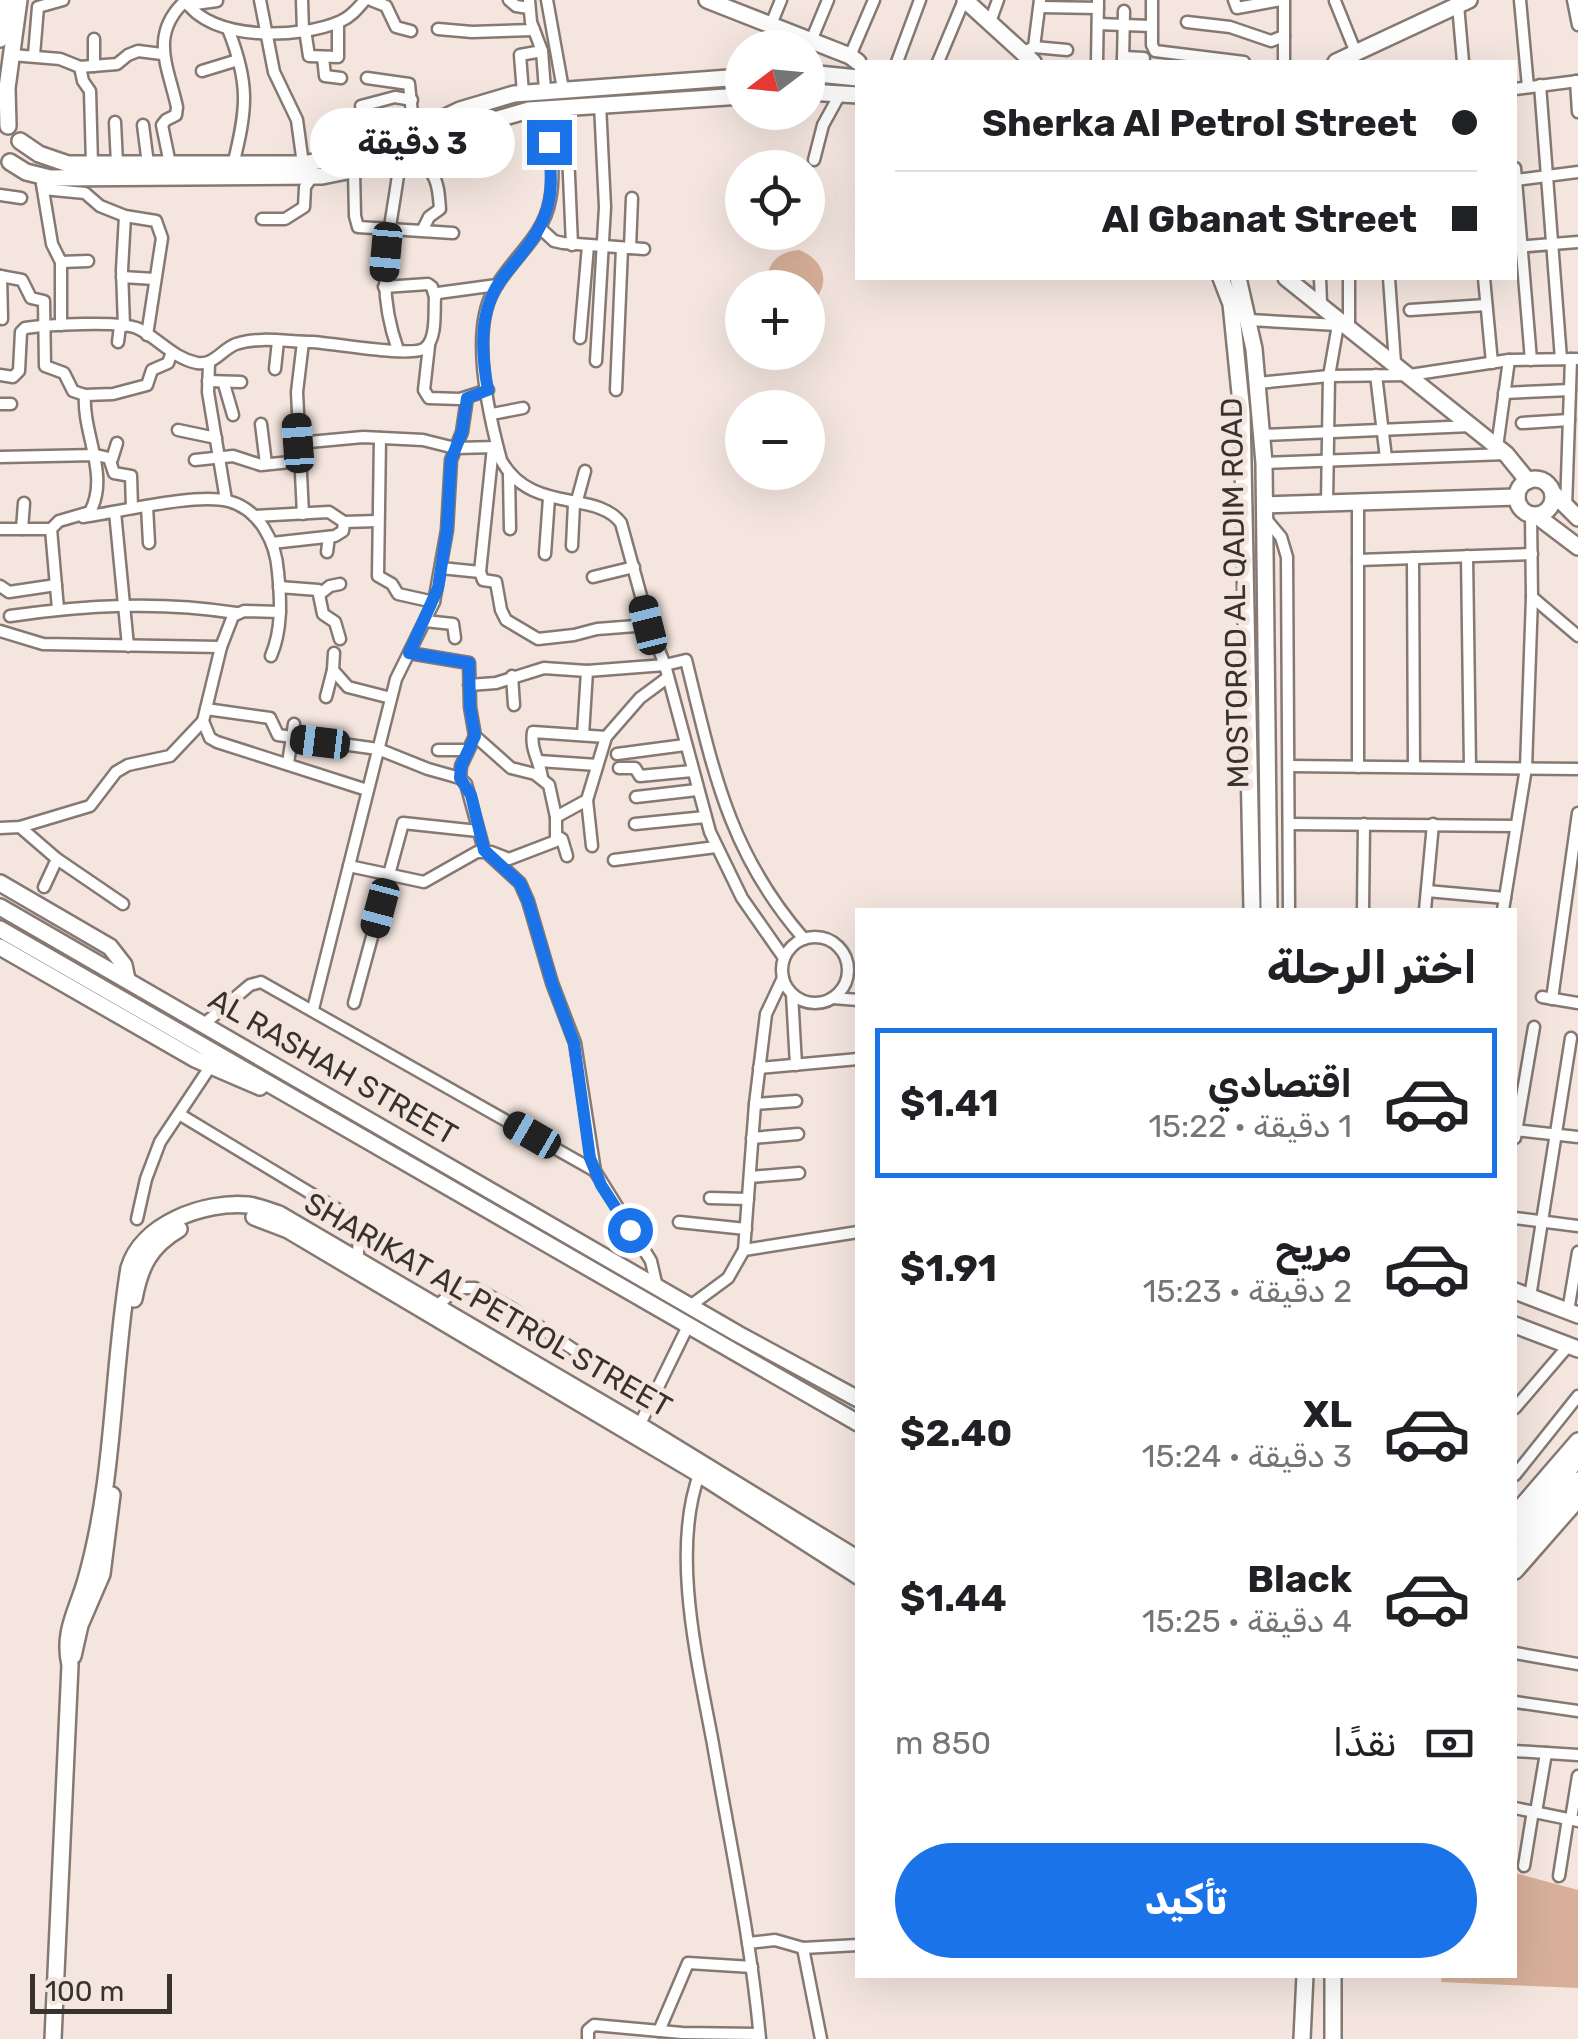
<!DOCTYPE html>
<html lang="ar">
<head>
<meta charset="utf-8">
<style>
  body { margin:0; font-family:Rubik,"Noto Naskh Arabic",sans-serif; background:#f6f6f6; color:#202124; direction:rtl; height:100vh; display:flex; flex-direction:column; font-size:38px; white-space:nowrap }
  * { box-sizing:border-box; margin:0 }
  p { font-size:32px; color:#757577 }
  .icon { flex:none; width:55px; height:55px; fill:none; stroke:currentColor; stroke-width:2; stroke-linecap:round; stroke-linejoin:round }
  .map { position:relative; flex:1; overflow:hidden; direction:ltr }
  .sheet { position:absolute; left:855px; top:908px; width:662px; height:1070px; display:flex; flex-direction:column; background:#fff; border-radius:0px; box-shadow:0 10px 40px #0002; direction:rtl }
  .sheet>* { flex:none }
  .top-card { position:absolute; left:855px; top:60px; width:662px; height:220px; border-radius:0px; box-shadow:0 10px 40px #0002; direction:rtl; display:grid; align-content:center; height:220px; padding:0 40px; background:#fff }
  .needle { width:65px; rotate:254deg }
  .fabs { position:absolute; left:725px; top:30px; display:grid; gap:20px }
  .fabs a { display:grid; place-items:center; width:100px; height:100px; border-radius:50%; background:#fff; box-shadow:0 10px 40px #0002; font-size:50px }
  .scale { position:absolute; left:30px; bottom:25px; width:142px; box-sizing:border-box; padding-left:10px; border:5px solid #38322f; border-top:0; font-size:28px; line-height:35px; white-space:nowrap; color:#38322f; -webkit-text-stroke:8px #f4e6df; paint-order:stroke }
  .end { position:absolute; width:45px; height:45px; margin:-22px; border:12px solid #1a73e8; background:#fff; box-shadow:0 0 0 5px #fff }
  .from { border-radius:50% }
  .bubble { position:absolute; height:70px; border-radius:35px; background:#fff; box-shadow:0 10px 40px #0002; font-size:32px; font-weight:700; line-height:70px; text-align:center; direction:rtl }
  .car { position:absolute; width:30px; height:60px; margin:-30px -15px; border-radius:12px; box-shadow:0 0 8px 2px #0007; background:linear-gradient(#222 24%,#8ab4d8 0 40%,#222 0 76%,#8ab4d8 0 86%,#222 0) }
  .top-card b { display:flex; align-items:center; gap:35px; height:95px; font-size:38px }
  .top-card b+b { border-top:2px solid #e0e0e0 }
  .top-card i { width:25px; height:25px; background:#202124 }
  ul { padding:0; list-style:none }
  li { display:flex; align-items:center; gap:30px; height:150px; margin:0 20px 15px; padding:0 20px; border:5px solid transparent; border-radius:0px }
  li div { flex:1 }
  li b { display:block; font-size:38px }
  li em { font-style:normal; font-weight:700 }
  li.active { border-color:#1a73e8 }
  li>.icon { width:90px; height:90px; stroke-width:1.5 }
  h2 { padding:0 40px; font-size:45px; line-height:120px }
  .pay { display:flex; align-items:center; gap:25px; height:110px; padding:0 40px; font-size:38px }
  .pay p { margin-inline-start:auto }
  .action { display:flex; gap:20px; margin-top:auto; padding:20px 40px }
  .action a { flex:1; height:115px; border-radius:60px; background:#1a73e8; color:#fff; font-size:40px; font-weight:700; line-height:115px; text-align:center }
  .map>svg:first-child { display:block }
</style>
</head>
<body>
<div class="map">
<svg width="1578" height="2039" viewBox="0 0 1578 2039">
  <rect width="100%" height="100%" fill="#f4e6df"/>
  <g fill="#d8b099">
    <path d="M799,250C827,261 832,288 808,306V288L767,285C766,263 778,252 799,250Z"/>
    <polygon points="1515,1873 1578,1890 1578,1988 1441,1982 1442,1975 1515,1975"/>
  </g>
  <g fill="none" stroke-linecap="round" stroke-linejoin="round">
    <defs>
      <g id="street">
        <path d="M185,0C210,42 301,39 341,21C351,17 358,8 365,0"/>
        <polyline points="260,0 274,72 297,120 303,164"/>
        <polyline points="302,0 303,31"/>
        <polyline points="371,0 386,6 396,27 411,31"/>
        <polyline points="509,0 516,6 529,8"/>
        <polyline points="529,0 531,22 542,51 545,90"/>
        <polyline points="547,0 563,89"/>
        <polyline points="1152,0 1152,45 1155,51 1244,62"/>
        <polyline points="1234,0 1237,8 1281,0"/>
        <polyline points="1284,0 1284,62"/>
        <polyline points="1520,0 1528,87"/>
        <polyline points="1573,0 1578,25"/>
        <polyline points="1335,1 1356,53"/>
        <polyline points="188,5 217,1"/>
        <polyline points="1458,5 1463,62"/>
        <polyline points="1040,7 1098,8"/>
        <polyline points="990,22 998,0"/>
        <polyline points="1187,22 1230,27 1271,41 1284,36"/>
        <polyline points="1098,24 1151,26"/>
        <polyline points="770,27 781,0"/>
        <path d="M228,29C250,84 247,109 233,165"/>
        <polyline points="438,29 472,32 534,30"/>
        <polyline points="305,30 309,56 338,57 338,23"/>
        <polyline points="94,39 94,66"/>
        <polyline points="811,41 828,0"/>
        <polyline points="1034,47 1067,50"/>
        <polyline points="1022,53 1034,47 1040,0"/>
        <polyline points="12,55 60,59 80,67 117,64 128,55 138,51 162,54"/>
        <polyline points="34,55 38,7 63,0"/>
        <polyline points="850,56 874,0"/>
        <polyline points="323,57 325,76 341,78"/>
        <polyline points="1123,57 1144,58"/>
        <polyline points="897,62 920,0"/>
        <polyline points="938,62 964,0"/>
        <polyline points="1097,62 1098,0"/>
        <polyline points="1123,62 1124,11"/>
        <polyline points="80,67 83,81 90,91 92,164"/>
        <polyline points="202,71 238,60"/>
        <polyline points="367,78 409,84 414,133"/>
        <polyline points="1576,81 1578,112"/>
        <polyline points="1540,85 1561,359"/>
        <polyline points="1515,89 1578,81"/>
        <polyline points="523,93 520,55 542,51"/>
        <polyline points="361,106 395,97 412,100"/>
        <polyline points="566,106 572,245"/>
        <path d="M547,107C549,136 556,171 550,200C543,239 510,259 493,292C470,333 489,416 501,460C530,514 597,490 621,523L649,625L665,665L710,832L742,898L784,958"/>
        <polyline points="488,120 489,148"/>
        <polyline points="115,122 117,164"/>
        <polyline points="143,125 148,164"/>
        <path d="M419,151C422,164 425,165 432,174C439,183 439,199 440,209L429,217L423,229"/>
        <polyline points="814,160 823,125 840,94"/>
        <path d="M170,164L162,125L166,120L176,115L177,107C168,66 149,35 185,1"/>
        <polyline points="1515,168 1531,360"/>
        <polyline points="354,171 355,216 358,227 453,233"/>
        <polyline points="1516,180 1578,172"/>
        <polyline points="42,184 52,244 61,262 61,325"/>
        <polyline points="43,189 85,193 100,206 125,216 156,221 162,238 147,335"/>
        <polyline points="0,195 21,198"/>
        <polyline points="262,219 285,219 304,207 305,187 312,177"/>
        <polyline points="540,228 554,241 563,243 644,249"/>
        <polyline points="1516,247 1578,242"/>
        <polyline points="630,248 632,198"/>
        <polyline points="61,262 88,261"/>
        <polyline points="0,276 22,280 31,298 44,301 45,366 64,373 73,391 85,395"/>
        <polyline points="1,276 2,319"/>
        <polyline points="122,277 155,279"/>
        <polyline points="1320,278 1321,303"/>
        <polyline points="1349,278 1349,326"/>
        <polyline points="1389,278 1395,363"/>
        <polyline points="1484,278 1492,363"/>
        <polyline points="384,287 428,284 432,287 435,297"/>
        <polyline points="1410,310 1486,305"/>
        <polyline points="1249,320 1338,325"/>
        <polyline points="124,326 122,270 125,216"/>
        <polyline points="580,338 588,246"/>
        <polyline points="118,342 120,326"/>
        <polyline points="429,346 424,390 429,398 460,399 488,390"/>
        <path d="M398,350C372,277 392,233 400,159"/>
        <polyline points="596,361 605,207 600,104"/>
        <polyline points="209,363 208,392 226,500"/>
        <polyline points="275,369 278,341"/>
        <path d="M0,375L13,377L19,371L21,332L25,328C46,325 121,320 139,329C159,339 173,358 197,363C214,366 222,349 236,344C259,336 289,342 312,342C333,343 413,358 425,348C437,339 434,312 435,297L438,293L497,285"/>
        <polyline points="1376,375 1386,458"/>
        <polyline points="208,381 241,382"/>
        <polyline points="1258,383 1329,376 1410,375 1509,360 1578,359"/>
        <polyline points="224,384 233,415"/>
        <polyline points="616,390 622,248"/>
        <polyline points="1504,393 1570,390"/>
        <polyline points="0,404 11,404"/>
        <polyline points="492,414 523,408"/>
        <polyline points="1522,423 1569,420"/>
        <polyline points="261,424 266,464"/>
        <polyline points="178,430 216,438"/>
        <polyline points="1263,435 1471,426"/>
        <polyline points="380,438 378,576 392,584 398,594 434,602"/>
        <polyline points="298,443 363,437 423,440 455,448 497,447"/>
        <polyline points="1497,447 1509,360"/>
        <polyline points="0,457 96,455 109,458 114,473 131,476 132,508"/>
        <polyline points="112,459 117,443"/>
        <polyline points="195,460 233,456 261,465 300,461"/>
        <polyline points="1264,463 1506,454"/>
        <polyline points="509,475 510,529"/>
        <polyline points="1358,502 1358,767"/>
        <polyline points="1327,503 1329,376 1339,319"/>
        <polyline points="576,504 585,471"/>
        <polyline points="147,506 149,543"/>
        <polyline points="1566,508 1571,359"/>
        <polyline points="115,512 128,646"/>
        <polyline points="303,514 297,392 303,342"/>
        <polyline points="254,516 329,512 344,522 377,521"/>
        <path d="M83,517C119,512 195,493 228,501C260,509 276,543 278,572C281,601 282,630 271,656"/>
        <polyline points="1266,519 1281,537 1287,557 1289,910"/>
        <polyline points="0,529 51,529"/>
        <polyline points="22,529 24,503"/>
        <polyline points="272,543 335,536 343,531 344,522"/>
        <polyline points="572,546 574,504"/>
        <polyline points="327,552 329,537"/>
        <polyline points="545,554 549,498"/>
        <polyline points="1467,556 1470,767"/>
        <polyline points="1413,558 1414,767"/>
        <polyline points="1358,560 1532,554"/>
        <polyline points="441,568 480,572 483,580 496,582 501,610 506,620 538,639 574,635 597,629 649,625"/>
        <polyline points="480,572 493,447"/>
        <polyline points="593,577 634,567"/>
        <polyline points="0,586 9,592 56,585"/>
        <polyline points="279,587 318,590 323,614 335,622 340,639"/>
        <polyline points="321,593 330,586 340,584"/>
        <polyline points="1532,597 1578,636"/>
        <path d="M58,609L51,529L59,521L90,512C110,475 82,433 85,395L113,394L147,385L152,370L168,363L172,352"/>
        <polyline points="280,612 244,611 233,616 221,647 203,721 210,738 217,742 367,790"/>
        <path d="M10,616C86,605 160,601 236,613"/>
        <polyline points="425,621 453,624 455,638"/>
        <polyline points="0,631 43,644 221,647"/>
        <polyline points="334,653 333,670 348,687 391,698"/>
        <polyline points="409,653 469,663 470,707 475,736"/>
        <polyline points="512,676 514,705"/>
        <path d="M469,685L496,683L544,668L587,671L665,665L686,660C713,769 728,852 804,939"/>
        <polyline points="326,697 333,670"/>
        <polyline points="206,709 270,718 278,735 378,749 428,769 460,778 466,784 484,850 520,883 528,901 552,983 575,1043 595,1171 651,1261 657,1287"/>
        <polyline points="583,735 587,671"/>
        <polyline points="438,750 468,750"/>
        <polyline points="617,754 685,745"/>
        <polyline points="539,761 597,765"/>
        <polyline points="288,763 294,724"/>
        <polyline points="1289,766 1578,769"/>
        <polyline points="619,768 635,768 640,776 692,771"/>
        <polyline points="460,778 461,766 475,736 511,768 535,774 549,785 556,817"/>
        <path d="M542,778C540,761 530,750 533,732L606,737"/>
        <polyline points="636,797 697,790"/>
        <polyline points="587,800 592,846"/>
        <polyline points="635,824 705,817"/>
        <polyline points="1289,824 1516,826"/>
        <polyline points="20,827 57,859 123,904"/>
        <polyline points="0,828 20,827 90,806 116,772 128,765 170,756 203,721"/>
        <polyline points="557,836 562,839 567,856"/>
        <polyline points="614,860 716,847"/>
        <polyline points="349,866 424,882 477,852 491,852 509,859 556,841 556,817 587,800 606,737 640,698 667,678"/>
        <polyline points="44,887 57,859"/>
        <polyline points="1427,891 1505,898"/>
        <polyline points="1363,910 1364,824"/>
        <polyline points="1425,910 1433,824"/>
        <polyline points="1503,910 1526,768 1532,597 1531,515"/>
        <circle cx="815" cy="970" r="33"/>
        <polyline points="792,994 796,1065"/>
        <polyline points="1542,997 1578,1003"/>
        <polyline points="833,998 858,1000"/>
        <polyline points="1552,999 1578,813"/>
        <polyline points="354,1003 403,823 478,831"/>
        <polyline points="313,1009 396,679 434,602 447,530 451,460 462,432 467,398"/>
        <polyline points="204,1024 250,985 261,982 595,1171"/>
        <polyline points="759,1068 858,1059"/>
        <polyline points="755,1104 796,1101"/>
        <polyline points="179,1114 340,1211 359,1239 357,1265"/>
        <polyline points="1515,1130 1578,1137"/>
        <polyline points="752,1138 798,1134"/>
        <polyline points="1515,1138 1534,1027"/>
        <polyline points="750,1177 799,1173"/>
        <polyline points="710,1198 748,1199"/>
        <polyline points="1515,1218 1578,1226"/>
        <polyline points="137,1219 146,1179 160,1142 210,1067"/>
        <polyline points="679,1222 746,1229"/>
        <polyline points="744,1250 858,1232"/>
        <polyline points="1530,1297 1571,1038"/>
        <polyline points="437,1306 457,1288 475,1288 511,1308 651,1401"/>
        <polyline points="690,1306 728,1278 744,1250 755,1104 766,1014 783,978"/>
        <polyline points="1568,1311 1578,1252"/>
        <polyline points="1515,1408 1569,1345"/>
        <polyline points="637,1430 687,1328"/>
        <path d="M700,1472C670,1551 698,1663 713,1744C730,1842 751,1940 760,2039"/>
        <polyline points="1515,1475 1578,1396"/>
        <polyline points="1515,1653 1578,1664"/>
        <polyline points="1515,1702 1578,1711"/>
        <polyline points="1515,1751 1578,1755"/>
        <polyline points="1515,1808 1578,1821"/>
        <polyline points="1536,1812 1546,1753"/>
        <polyline points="1571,1819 1578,1776"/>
        <polyline points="1524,1866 1533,1811"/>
        <polyline points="1559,1876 1568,1819"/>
        <polyline points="748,1943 775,1940 803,1948 858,1945"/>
        <polyline points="803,1948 821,2039"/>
        <polyline points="659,2031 688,1963 752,1967"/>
        <polyline points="588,2039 588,2030 594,2025 682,2033 759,2034"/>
      </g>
      <g id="secondary">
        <polyline points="707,0 850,56 858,62"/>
        <polyline points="965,0 1033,62"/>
        <polyline points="0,39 5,0"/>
        <polyline points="1336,62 1469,0"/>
        <polyline points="808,73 858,78"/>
        <polyline points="808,92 858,95"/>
        <polyline points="8,126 7,88 19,0"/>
        <polyline points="20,141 39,154 68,164 303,164 378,149 460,110 514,94 742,77"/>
        <polyline points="10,162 26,172 50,178 322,176 392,162 466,128 529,110 742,96"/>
        <polyline points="1221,278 1231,304 1242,413 1252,910"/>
        <polyline points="1238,278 1254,349 1264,463 1269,910"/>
        <polyline points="1286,278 1506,454 1528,481"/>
        <circle cx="1535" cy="497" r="18"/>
        <polyline points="1553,493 1578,518"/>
        <polyline points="1265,505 1517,497"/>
        <polyline points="1537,516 1578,547"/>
        <polyline points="0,883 110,947 124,965 127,979"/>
        <polyline points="0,907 738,1334 858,1399"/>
        <polyline points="0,929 858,1423"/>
        <polyline points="0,947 195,1059 260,1087"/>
        <polyline points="254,1217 288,1230 699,1474 858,1576"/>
        <polyline points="1515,1291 1578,1315"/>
        <path d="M134,1299C140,1266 150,1246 179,1229"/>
        <polyline points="1515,1325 1578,1349"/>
        <polyline points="1515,1514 1578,1441"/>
        <polyline points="1515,1532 1578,1459"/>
        <polyline points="1515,1553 1578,1480"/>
        <polyline points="1515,1571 1578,1499"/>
        <polyline points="73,1656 80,1625 102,1574 112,1495"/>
        <polyline points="1333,1975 1333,2039"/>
        <path d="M53,2039L70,1665C62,1630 79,1608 87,1576C115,1476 112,1370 129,1268C142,1224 204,1201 248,1205C258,1206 269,1211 279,1214L639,1425L858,1559"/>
        <polyline points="1302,2039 1305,1975"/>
      </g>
    </defs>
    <use href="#street" stroke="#857972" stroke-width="15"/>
    <use href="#secondary" stroke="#857972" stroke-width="20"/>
    <use href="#street" stroke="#fff" stroke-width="10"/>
    <use href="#secondary" stroke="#fff" stroke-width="15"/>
  </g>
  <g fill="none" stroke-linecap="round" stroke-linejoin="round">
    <path stroke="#1a73e8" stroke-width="12" d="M549,142C550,165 554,190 546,212C537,239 519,256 503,277C478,310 481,352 488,390L467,398L462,432L451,460L447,530L438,588L409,653L469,663L470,707L475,736L461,766L460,778L471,795L484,850L520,883L528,901L552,983L574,1043L590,1158L601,1185L630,1230"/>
  </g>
  <g text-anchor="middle" stroke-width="10" stroke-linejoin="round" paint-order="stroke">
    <g font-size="30" fill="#38322f" stroke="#f4e6df">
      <text transform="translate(1235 593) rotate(-91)" y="10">MOSTOROD AL QADIM ROAD</text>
      <text transform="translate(333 1067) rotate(30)" y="10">AL RASHAH STREET</text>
      <text transform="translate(488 1305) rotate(30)" y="10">SHARIKAT AL PETROL STREET</text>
    </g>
  </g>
</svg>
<div class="fabs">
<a><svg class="needle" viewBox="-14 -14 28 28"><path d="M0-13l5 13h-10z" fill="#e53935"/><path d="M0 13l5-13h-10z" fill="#757577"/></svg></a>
<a><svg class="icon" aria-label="locate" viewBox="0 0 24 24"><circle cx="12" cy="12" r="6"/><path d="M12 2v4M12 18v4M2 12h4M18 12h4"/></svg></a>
<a>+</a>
<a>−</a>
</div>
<div class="scale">100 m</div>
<i class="end from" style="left:630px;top:1230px"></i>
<i class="end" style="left:549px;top:142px"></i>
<div class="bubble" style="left:310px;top:108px;width:205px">3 دقيقة</div>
<i class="car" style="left:386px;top:252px;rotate:185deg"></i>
<i class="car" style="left:298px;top:443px;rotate:356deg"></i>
<i class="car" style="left:648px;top:625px;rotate:346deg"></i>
<i class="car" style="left:320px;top:742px;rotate:277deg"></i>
<i class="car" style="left:380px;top:908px;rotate:195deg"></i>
<i class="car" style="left:532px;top:1135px;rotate:300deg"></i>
<div class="top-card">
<b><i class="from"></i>Sherka Al Petrol Street</b>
<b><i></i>Al Gbanat Street</b>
</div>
<section class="sheet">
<h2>اختر الرحلة</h2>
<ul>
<li class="active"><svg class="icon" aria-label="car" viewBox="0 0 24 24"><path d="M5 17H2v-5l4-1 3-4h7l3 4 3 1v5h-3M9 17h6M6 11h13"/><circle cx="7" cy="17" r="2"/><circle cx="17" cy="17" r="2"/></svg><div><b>اقتصادي</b><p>1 دقيقة · 15:22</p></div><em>$1.41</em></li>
<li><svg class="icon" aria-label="car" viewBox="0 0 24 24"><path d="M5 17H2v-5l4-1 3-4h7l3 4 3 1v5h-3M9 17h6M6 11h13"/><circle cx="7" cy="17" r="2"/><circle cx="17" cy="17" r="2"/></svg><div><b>مريح</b><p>2 دقيقة · 15:23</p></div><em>$1.91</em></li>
<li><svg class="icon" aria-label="car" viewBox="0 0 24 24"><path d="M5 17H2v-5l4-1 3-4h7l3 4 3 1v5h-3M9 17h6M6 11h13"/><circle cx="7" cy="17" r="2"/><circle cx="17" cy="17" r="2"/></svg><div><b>XL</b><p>3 دقيقة · 15:24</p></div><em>$2.40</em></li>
<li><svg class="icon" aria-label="car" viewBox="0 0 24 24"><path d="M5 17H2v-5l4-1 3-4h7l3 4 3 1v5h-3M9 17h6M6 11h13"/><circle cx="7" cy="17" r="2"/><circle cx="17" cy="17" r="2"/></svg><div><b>Black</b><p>4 دقيقة · 15:25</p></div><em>$1.44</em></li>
</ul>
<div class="pay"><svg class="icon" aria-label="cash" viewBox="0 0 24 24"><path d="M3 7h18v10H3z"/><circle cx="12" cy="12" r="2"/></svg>نقدًا<p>850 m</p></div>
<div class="action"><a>تأكيد</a></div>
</section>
</div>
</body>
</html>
